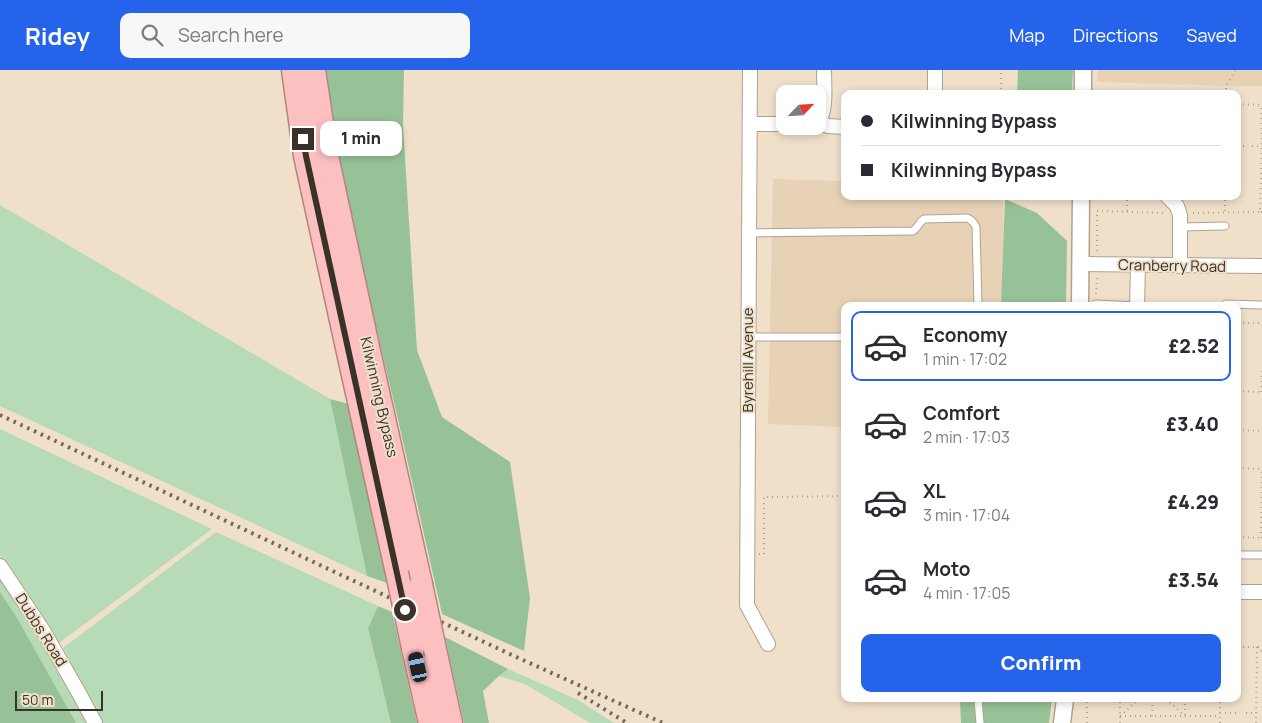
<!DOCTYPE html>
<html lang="en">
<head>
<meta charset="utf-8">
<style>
  body { margin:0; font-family:Manrope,sans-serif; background:#f7f7f7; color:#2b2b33; height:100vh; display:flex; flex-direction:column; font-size:19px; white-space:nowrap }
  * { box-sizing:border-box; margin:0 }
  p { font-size:16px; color:#7c7c81 }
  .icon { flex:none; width:28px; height:28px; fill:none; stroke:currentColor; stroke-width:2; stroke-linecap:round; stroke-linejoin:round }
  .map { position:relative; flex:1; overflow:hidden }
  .panel { position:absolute; left:841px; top:232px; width:400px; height:400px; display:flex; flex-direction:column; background:#fff; border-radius:10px; box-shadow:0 2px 8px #0003 }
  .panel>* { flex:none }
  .banner { position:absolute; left:841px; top:20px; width:400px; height:110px; border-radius:10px; box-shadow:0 2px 8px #0003; display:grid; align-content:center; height:110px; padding:0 20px; background:#fff }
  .needle { width:32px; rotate:65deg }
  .tools { position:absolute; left:776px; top:15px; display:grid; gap:10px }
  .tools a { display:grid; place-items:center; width:50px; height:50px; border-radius:10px; background:#fff; box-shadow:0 2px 8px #0003; font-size:25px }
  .scale { position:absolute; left:15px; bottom:12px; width:88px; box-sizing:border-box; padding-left:5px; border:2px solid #383229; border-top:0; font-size:14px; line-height:18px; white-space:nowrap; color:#383229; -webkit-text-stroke:4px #f0e0ca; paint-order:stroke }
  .end { position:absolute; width:22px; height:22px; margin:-11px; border:6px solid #383229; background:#fff; box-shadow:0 0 0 2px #fff }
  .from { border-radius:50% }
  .bubble { position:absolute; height:35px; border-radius:10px; background:#fff; box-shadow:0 2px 8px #0003; font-size:16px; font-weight:800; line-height:35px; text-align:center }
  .car { position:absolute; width:15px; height:30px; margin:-15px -8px; border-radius:6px; box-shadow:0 0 4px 1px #0007; background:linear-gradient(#222 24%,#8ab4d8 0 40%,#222 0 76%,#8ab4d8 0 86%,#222 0) }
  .banner b { display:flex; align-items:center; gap:18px; height:48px; font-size:19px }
  .banner b+b { border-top:1px solid #e1e1e2 }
  .banner i { width:12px; height:12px; background:#2b2b33 }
  ul { padding:9px 0 0; list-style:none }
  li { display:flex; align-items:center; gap:15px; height:70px; margin:0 10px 8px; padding:0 10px; border:2px solid transparent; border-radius:10px }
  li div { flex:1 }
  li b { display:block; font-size:19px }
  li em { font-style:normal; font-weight:800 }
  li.on { border-color:#2563eb }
  li>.icon { width:45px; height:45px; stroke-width:1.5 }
  .action { display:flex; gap:10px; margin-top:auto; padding:10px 20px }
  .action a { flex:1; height:58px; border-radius:10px; background:#2563eb; color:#fff; font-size:20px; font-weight:800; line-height:58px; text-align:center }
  header { display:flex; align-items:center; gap:30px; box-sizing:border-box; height:70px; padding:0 25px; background:#2563eb; color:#fff }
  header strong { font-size:24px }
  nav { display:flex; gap:28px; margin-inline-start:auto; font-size:18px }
  .search { width:350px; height:45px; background:#f7f7f7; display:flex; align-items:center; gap:12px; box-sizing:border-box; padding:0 18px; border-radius:10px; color:#7c7c81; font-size:19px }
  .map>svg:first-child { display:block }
</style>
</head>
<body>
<header>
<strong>Ridey</strong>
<div class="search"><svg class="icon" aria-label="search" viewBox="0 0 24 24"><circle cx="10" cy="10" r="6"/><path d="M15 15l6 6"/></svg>Search here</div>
<nav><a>Map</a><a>Directions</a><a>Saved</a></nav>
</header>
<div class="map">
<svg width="1262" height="653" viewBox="0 0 1262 653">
  <rect width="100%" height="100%" fill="#f0e0ca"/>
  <g fill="#e7d2b6">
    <polygon points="1098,0 1262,0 1262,16 1226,16 1097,12"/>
    <polygon points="773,109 845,111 845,126 1003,126 1005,236 845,236 845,357 768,354"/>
  </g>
  <g fill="#b7dbb7">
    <polygon points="0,135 330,329 367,506 0,336"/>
    <polygon points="0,359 212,459 59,573 0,486"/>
    <polygon points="216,462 378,536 368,558 391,653 101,653 63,578"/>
    <polygon points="0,504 37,559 89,653 0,653"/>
    <polygon points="508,599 578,630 614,653 590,653 525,614 499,606"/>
  </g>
  <g fill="#97c297">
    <polygon points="325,0 404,0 403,55 417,280 442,347 510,392 530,528 524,581 442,544 397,345 350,148"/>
    <polygon points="1018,0 1073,0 1072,24 1017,24"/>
    <polygon points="1005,129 1037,143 1067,171 1066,236 1001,236"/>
    <polygon points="330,329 349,334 387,513 367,506"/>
    <polygon points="0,522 17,548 76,653 0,653"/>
    <polygon points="378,536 392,542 417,653 391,653 368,558"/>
    <polygon points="445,567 508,599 499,606 483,621 489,653 464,653"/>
    <polygon points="960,629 1052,629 1049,653 961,653"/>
  </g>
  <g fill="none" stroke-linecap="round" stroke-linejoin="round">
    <defs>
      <g id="service">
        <polyline points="1181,157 1225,156"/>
        <path d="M749,163L913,161C918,158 918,153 924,149L967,148C972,150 974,152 976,157L978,236"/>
        <polyline points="1096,234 1137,236"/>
        <polyline points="1226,234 1262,235"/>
        <polyline points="748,267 845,267"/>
        <polyline points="1238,485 1262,485"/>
        <polyline points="978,629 980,653"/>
      </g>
      <g id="minor">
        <polyline points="750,0 747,535 768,574"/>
        <polyline points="935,24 935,0"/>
        <path d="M818,52C827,41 824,15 824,0"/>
        <polyline points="818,52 828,56 845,57"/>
        <polyline points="750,54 785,54"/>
        <polyline points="1167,126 1177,136 1180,145 1180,196"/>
        <polyline points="1081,194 1262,196"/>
        <polyline points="1137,236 1138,195"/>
        <polyline points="0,496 44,562 80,625 95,653"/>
        <polyline points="1238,522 1262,522"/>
      </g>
      <g id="tertiary">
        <polyline points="1083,24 1083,0"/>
        <polyline points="1080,236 1081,126"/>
        <polyline points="1062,653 1065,629"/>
      </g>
      <g id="trunk">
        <polyline points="293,0 305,86 349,287 397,503"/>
        <polyline points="314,0 327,86 370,286 421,514"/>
        <polyline points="413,578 430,653"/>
        <polyline points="436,584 451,653"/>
      </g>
    </defs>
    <use href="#service" stroke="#b1a28d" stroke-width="9"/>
    <use href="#minor" stroke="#b1a28d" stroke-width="16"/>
    <use href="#tertiary" stroke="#b1a28d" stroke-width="19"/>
    <use href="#trunk" stroke="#b68480" stroke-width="25"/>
    <g stroke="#b1a493" stroke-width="2" stroke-dasharray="1 4" stroke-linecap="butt">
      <polyline points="1001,24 1001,0"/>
      <polyline points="1226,24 1226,16 1236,0"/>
      <polyline points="1238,34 1261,35"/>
      <polyline points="1262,73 1260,142 1262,142"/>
      <polyline points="1262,74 1261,35 1262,35"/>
      <polyline points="1238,76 1244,76"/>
      <polyline points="1252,76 1262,76"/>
      <polyline points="1097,141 1166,143"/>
      <polyline points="1127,141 1127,126"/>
      <polyline points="1225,141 1225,126"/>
      <polyline points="1193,143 1260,142"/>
      <polyline points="1097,181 1097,141"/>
      <polyline points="1096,224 1097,206"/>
      <polyline points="1238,253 1262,253"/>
      <polyline points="1238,321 1262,322"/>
      <polyline points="1261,322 1262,299"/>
      <polyline points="1238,360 1262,361"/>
      <polyline points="1238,398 1262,399"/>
      <polyline points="1238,467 1262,468"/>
      <polyline points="1261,468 1262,399"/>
      <polyline points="759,484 764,484 764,427 845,426"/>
      <polyline points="1238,577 1262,577"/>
      <polyline points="1257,577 1262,582"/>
      <polyline points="1166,629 1185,646"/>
      <polyline points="1185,629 1185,646"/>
      <polyline points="1220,643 1239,643"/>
      <polyline points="1246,643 1256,643"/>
      <polyline points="1120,646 1220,646"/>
      <polyline points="1120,646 1139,629"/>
      <polyline points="1152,646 1153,629"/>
      <polyline points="1087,653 1087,629"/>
      <polyline points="1120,653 1120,629"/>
      <polyline points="1220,653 1220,629"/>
      <polyline points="1256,653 1257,577"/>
    </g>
    <use href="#service" stroke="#fff" stroke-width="7"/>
    <use href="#minor" stroke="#fff" stroke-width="14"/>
    <use href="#tertiary" stroke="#fff" stroke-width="16"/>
    <use href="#trunk" stroke="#fbc0bf" stroke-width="22"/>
    <g stroke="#71685b" stroke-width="4" stroke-dasharray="2.5 5" stroke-linecap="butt">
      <polyline points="0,345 514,586 663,653"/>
      <polyline points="578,623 627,653"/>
    </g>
    <defs>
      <g id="trunk-bridge">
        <polyline points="397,503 413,578"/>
        <polyline points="421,514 436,584"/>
      </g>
    </defs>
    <use href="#trunk-bridge" stroke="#b68480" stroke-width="25" stroke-linecap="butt"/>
    <use href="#trunk-bridge" stroke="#fbc0bf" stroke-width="22"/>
  </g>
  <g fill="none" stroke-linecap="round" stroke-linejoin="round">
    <polyline stroke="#383229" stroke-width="6" points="303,69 306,86 405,540"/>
  </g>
  <g text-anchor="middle" stroke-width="4" stroke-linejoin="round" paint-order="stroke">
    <g font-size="15" fill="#383229" stroke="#f0e0ca">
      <text transform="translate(1172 196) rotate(1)" y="5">Cranberry Road</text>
      <text transform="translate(748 290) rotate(-90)" y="5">Byrehill Avenue</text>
      <text transform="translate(379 327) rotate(77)" y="5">Kilwinning Bypass</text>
      <text transform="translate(41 560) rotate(58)" y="5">Dubbs Road</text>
    </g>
  </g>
</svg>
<div class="tools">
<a><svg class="needle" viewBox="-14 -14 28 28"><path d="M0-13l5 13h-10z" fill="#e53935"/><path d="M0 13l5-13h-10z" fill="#7c7c81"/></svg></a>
</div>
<div class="scale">50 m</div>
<i class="end from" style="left:405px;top:540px"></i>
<i class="end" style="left:303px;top:69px"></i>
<div class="bubble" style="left:320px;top:51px;width:82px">1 min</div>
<i class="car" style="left:418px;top:597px;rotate:348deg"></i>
<div class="banner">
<b><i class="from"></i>Kilwinning Bypass</b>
<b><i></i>Kilwinning Bypass</b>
</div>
<section class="panel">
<ul>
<li class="on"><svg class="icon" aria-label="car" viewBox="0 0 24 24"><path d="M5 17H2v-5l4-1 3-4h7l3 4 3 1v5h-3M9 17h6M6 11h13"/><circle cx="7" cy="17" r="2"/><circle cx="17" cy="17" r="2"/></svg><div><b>Economy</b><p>1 min · 17:02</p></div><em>£2.52</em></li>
<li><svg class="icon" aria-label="car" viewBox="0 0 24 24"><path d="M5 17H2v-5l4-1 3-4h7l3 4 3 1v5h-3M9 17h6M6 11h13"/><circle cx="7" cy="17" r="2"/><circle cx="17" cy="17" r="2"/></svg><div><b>Comfort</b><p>2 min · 17:03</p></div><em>£3.40</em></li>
<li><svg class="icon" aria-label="car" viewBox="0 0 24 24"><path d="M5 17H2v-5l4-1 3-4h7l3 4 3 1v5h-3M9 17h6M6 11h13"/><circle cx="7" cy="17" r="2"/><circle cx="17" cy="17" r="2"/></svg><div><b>XL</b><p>3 min · 17:04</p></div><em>£4.29</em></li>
<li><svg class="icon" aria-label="car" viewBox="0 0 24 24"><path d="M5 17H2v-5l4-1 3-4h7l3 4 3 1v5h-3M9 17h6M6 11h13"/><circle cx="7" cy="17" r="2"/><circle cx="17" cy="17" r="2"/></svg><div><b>Moto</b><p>4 min · 17:05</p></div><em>£3.54</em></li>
</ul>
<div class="action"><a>Confirm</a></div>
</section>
</div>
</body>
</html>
